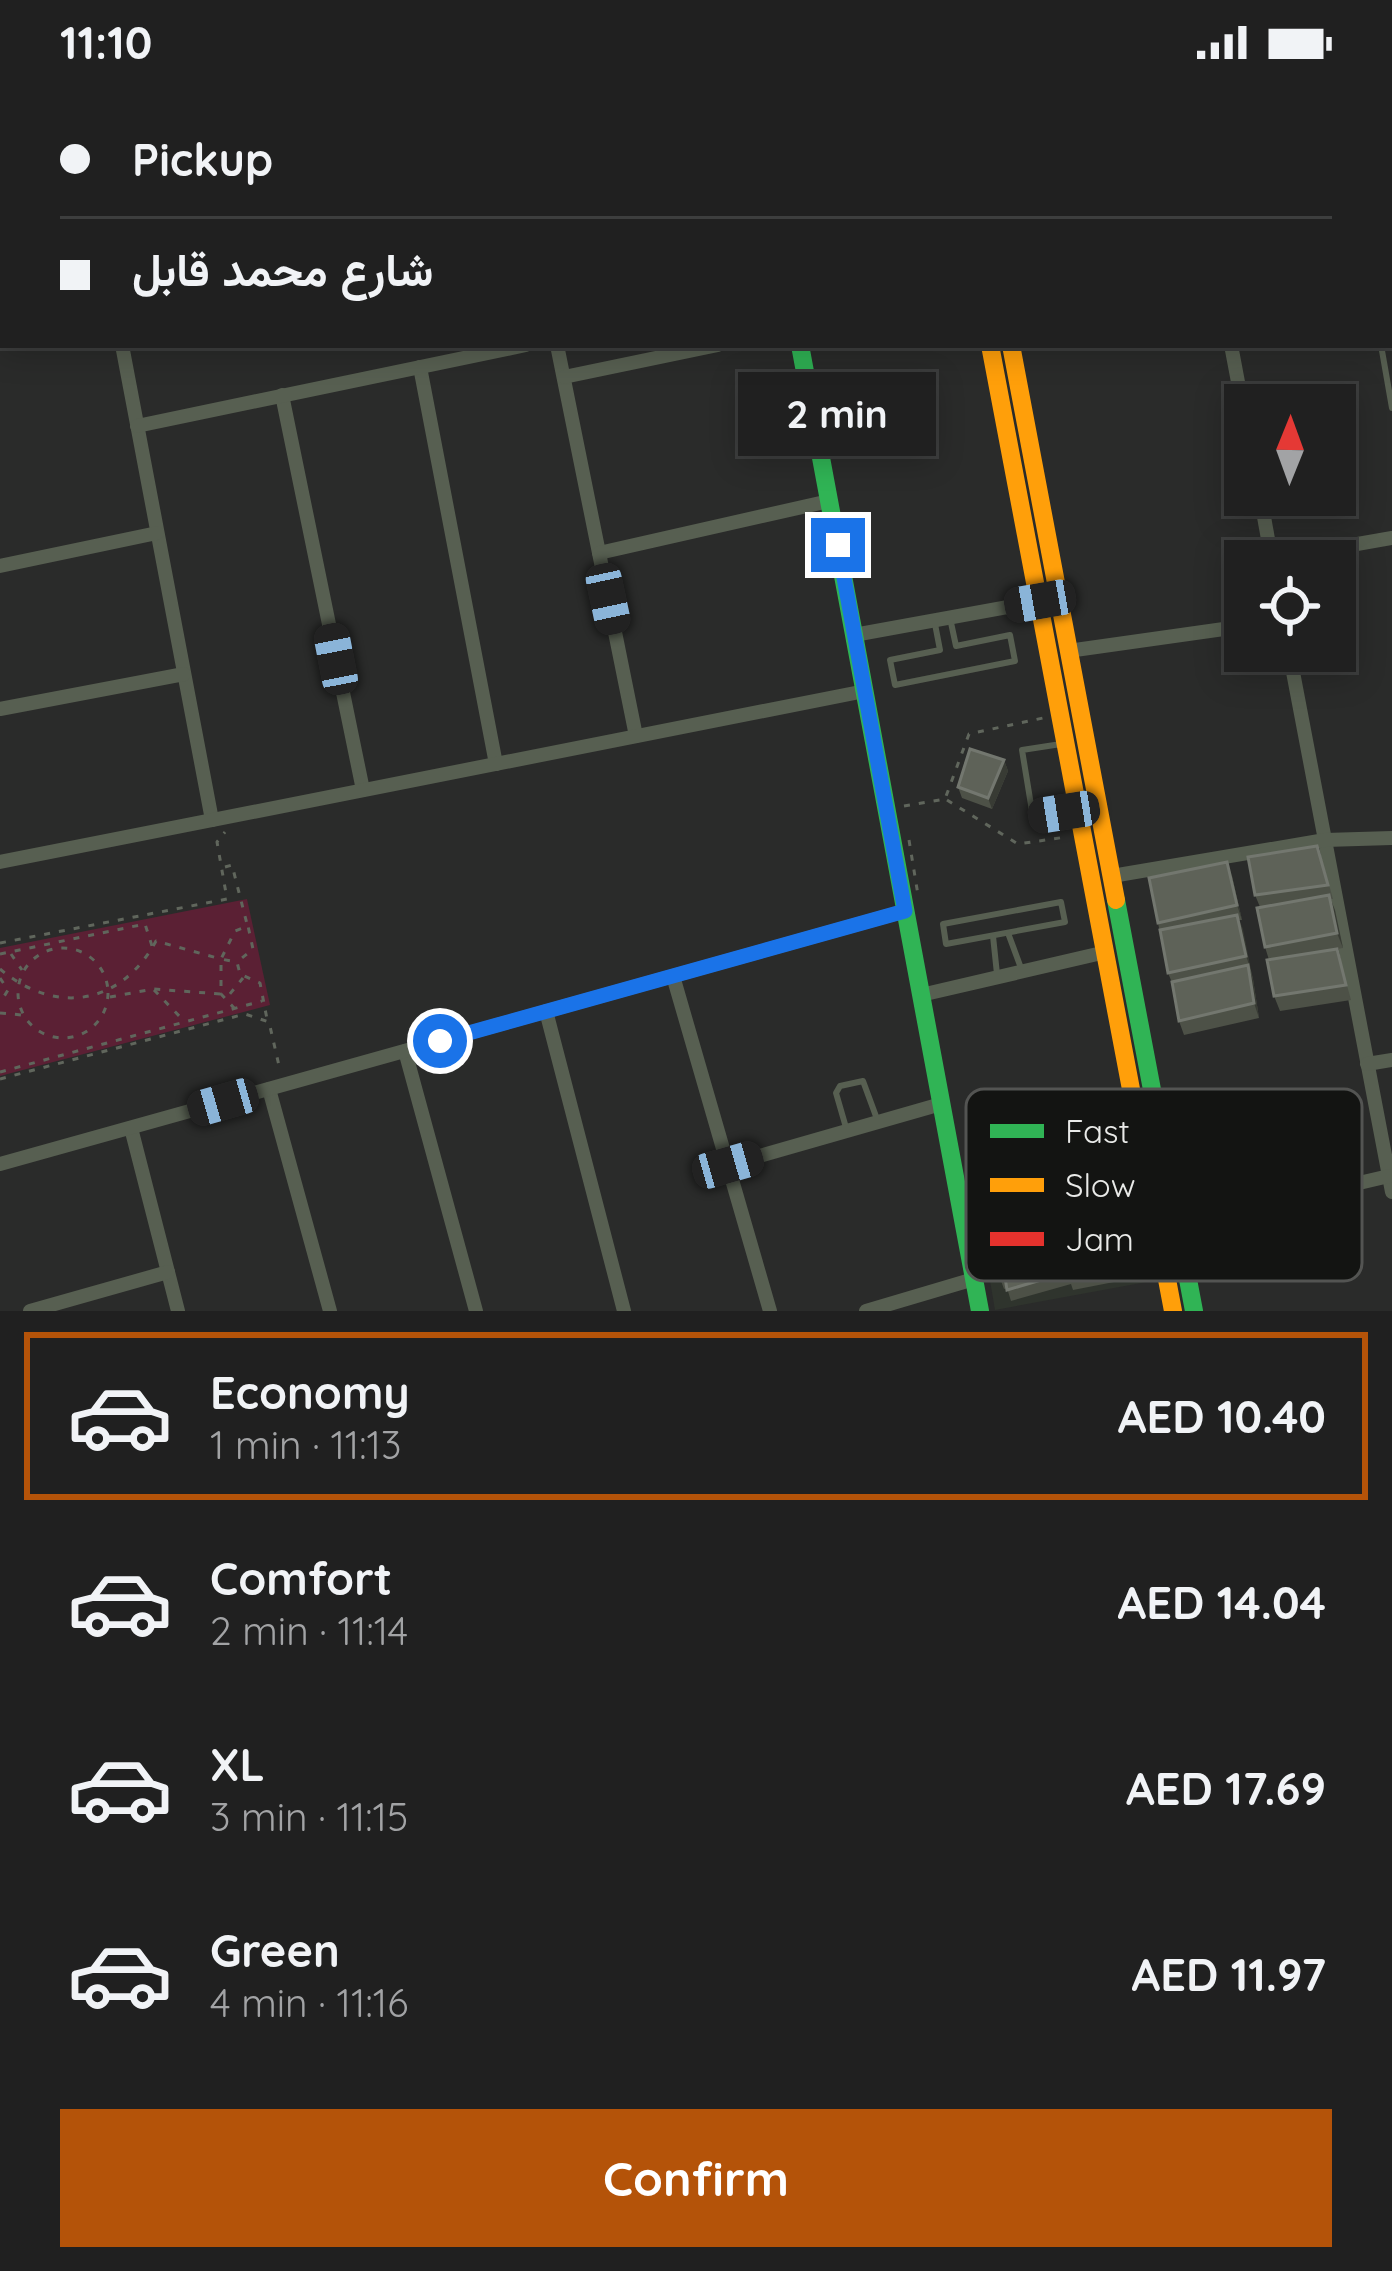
<!DOCTYPE html>
<html lang="en">
<head>
<meta charset="utf-8">
<style>
  body { margin:0; font-family:Quicksand,Vazirmatn,sans-serif; background:#282829; color:#f1f3f6; height:100vh; display:flex; flex-direction:column; font-size:45px; white-space:nowrap }
  * { box-sizing:border-box; margin:0 }
  p { font-size:39px; color:#a2a3a5 }
  .icon { flex:none; width:66px; height:66px; fill:none; stroke:currentColor; stroke-width:2; stroke-linecap:round; stroke-linejoin:round }
  .map { position:relative; height:1227px; overflow:hidden }
  .details { display:flex; flex-direction:column; background:#202020; flex:1 }
  .details>* { flex:none }
  .guide { position:absolute; left:0px; top:0px; width:1392px; height:264px; box-shadow:0 6px 30px #0003,0 0 0 3px #3d3e3e; display:grid; align-content:center; height:264px; padding:0 60px; background:#202020 }
  .needle { width:78px; rotate:1deg }
  .tools { position:absolute; left:1224px; top:300px; display:grid; gap:24px }
  .tools a { display:grid; place-items:center; width:132px; height:132px; border-radius:0px; background:#202020; box-shadow:0 6px 30px #0003,0 0 0 3px #3d3e3e; font-size:60px }
  .end { position:absolute; width:54px; height:54px; margin:-27px; border:15px solid #1a73e8; background:#fff; box-shadow:0 0 0 6px #fff }
  .from { border-radius:50% }
  .bubble { position:absolute; height:84px; border-radius:0px; background:#202020; box-shadow:0 6px 30px #0003,0 0 0 3px #3d3e3e; font-size:39px; font-weight:800; line-height:84px; text-align:center }
  .car { position:absolute; width:36px; height:72px; margin:-36px -18px; border-radius:15px; box-shadow:0 0 9px 3px #0007; background:linear-gradient(#222 24%,#8ab4d8 0 40%,#222 0 76%,#8ab4d8 0 86%,#222 0) }
  .guide b { display:flex; align-items:center; gap:42px; height:114px; font-size:45px }
  .guide b+b { border-top:3px solid #3d3e3e }
  .guide i { width:30px; height:30px; background:#f1f3f6 }
  ul { padding:21px 0 0; list-style:none }
  li { display:flex; align-items:center; gap:36px; height:168px; margin:0 24px 18px; padding:0 36px; border:6px solid transparent; border-radius:0px }
  li div { flex:1 }
  li b { display:block; font-size:45px }
  li em { font-style:normal; font-weight:800 }
  li.active { border-color:#b45309 }
  li>.icon { width:108px; height:108px; stroke-width:1.5 }
  .cta { display:flex; gap:24px; margin-top:auto; padding:24px 60px }
  .cta a { flex:1; height:138px; border-radius:0px; background:#b45309; color:#fff; font-size:48px; font-weight:800; line-height:138px; text-align:center }
  .status { display:flex; justify-content:space-between; align-items:center; height:84px; padding:0 60px; background:#202020; direction:ltr }
  .status svg { height:33px; fill:currentColor }
  .map>svg:first-child { display:block }
</style>
</head>
<body>
<div class="status"><b>11:10</b><svg viewBox="0 0 49 12"><path d="M0 12V9h3v3zM5 12V6h3v6zM10 12V3h3v9zM15 12V0h3v12zM26 1h20v11H26zM47 4h2v5h-2z"/></svg></div>
<div class="map">
<svg width="1392" height="1227" viewBox="0 0 1392 1227">
  <rect width="100%" height="100%" fill="#2a2b2a"/>
  <polygon fill="#2f342d" points="1142,1145 1152,1197 995,1226 986,1173"/>
  <polygon fill="#5b2034" points="247,815 270,921 0,992 0,864"/>
  <g fill="none" stroke-linecap="round" stroke-linejoin="round">
    <g stroke="#60665c" stroke-width="3" stroke-dasharray="6 9" stroke-linecap="butt">
      <polyline points="947,716 1018,760 1066,753"/>
      <polyline points="904,722 945,715 969,650 1043,634"/>
      <polyline points="909,756 918,811"/>
      <polyline points="225,783 232,781 247,840"/>
      <polyline points="0,859 227,815 217,758 225,748"/>
      <circle cx="63" cy="909" r="45"/>
      <polyline points="0,870 145,840 152,862"/>
      <polyline points="11,870 22,886"/>
      <path d="M0,885C56,932 121,921 156,857L221,875L235,847L248,842L253,865L237,878L240,890L260,899L267,935"/>
      <polyline points="0,894 8,906 0,919"/>
      <polyline points="154,906 185,938"/>
      <polyline points="110,913 153,905 221,910 221,875 236,878"/>
      <polyline points="235,925 221,910 229,911 243,894"/>
      <polyline points="0,929 22,931"/>
      <polyline points="0,988 262,917"/>
      <polyline points="0,995 245,930 269,938 280,986"/>
    </g>
    <g stroke="#575f51" stroke-width="6">
      <polyline points="1331,0 1333,3"/>
      <polyline points="1381,261 1392,324"/>
      <polyline points="935,540 940,566 890,576 895,601 1015,577 1010,551 956,562 950,534"/>
      <polyline points="1061,660 1022,666 1033,733 1075,726"/>
      <polygon points="1061,818 1065,838 946,860 943,840"/>
      <polyline points="1008,849 1021,884"/>
      <polyline points="993,852 997,890"/>
      <polyline points="847,1047 836,1009 840,1002 863,997 877,1035"/>
    </g>
    <g stroke="#575f51" stroke-width="14">
      <polyline points="151,0 152,3"/>
      <polyline points="587,0 588,3"/>
      <polyline points="1183,0 1183,3"/>
      <polyline points="245,3 259,0"/>
      <polyline points="0,86 3,85"/>
      <polyline points="1389,224 1392,223"/>
      <polyline points="122,261 212,736"/>
      <polyline points="557,261 636,652"/>
      <polyline points="1231,261 1245,335"/>
      <polyline points="420,283 496,680"/>
      <polyline points="564,293 718,261"/>
      <polyline points="282,311 363,706"/>
      <polyline points="137,342 526,261"/>
      <polyline points="1260,411 1272,477"/>
      <polyline points="599,469 829,417"/>
      <polyline points="1272,475 1392,454"/>
      <polyline points="0,482 157,449"/>
      <polyline points="854,551 1040,517"/>
      <polyline points="1068,567 1245,542"/>
      <polyline points="1289,567 1392,1108"/>
      <polyline points="0,625 184,590"/>
      <polyline points="0,778 865,607"/>
      <polyline points="1112,792 1325,756 1392,754"/>
      <polyline points="673,892 770,1227"/>
      <polyline points="921,911 1106,868"/>
      <polyline points="546,927 624,1227"/>
      <polyline points="405,967 476,1227"/>
      <polyline points="1367,980 1392,976"/>
      <polyline points="269,1005 330,1227"/>
      <polyline points="131,1044 178,1227"/>
      <polyline points="0,1080 905,827"/>
      <polyline points="728,1081 941,1020"/>
      <polyline points="1179,1141 1389,1092"/>
      <polyline points="30,1227 168,1188"/>
      <polyline points="866,1227 974,1195"/>
    </g>
    <g stroke="#30b455" stroke-width="18">
      <polyline points="1389,157 1392,178"/>
      <polyline points="0,197 3,196"/>
      <polyline points="800,261 980,1227"/>
      <polyline points="1116,816 1194,1227"/>
    </g>
    <g stroke="#ff9f0a" stroke-width="18">
      <polyline points="0,220 3,219"/>
      <polyline points="990,261 1173,1227"/>
      <polyline points="1011,261 1116,816"/>
    </g>
    <g stroke="#e5322d" stroke-width="18">
      <polyline points="939,0 940,3"/>
      <polyline points="962,0 963,3"/>
      <polyline points="1367,0 1367,3"/>
    </g>
  </g>
  <g fill="#4d5147">
    <polygon points="500,0 535,0 536,3 501,3"/>
    <polygon points="540,0 579,0 573,1 573,3 541,3"/>
    <polygon points="834,0 835,3 801,3 800,1"/>
    <polygon points="1197,0 1260,0 1242,3 1198,3"/>
    <polygon points="1004,676 1008,687 992,725 962,714 958,703"/>
    <polygon points="1322,776 1333,815 1331,815 1343,864 1337,865 1351,916 1280,927 1274,912 1269,876 1265,863 1260,823 1255,811"/>
    <polygon points="1232,792 1242,836 1239,836 1253,895 1259,934 1184,951 1179,937 1173,901 1168,889 1158,839"/>
    <polygon points="1141,1145 1150,1191 1073,1206 1071,1200 1011,1217 1007,1204 1004,1205 1000,1194"/>
  </g>
  <g fill="#383b34">
    <polygon points="1004,676 1008,687 992,725 988,714"/>
    <polygon points="1227,778 1232,792 1242,836 1237,821"/>
    <polygon points="1329,811 1335,826 1343,864 1337,849"/>
    <polygon points="1237,831 1243,845 1251,886 1246,872"/>
    <polygon points="1248,881 1253,895 1259,934 1254,919"/>
  </g>
  <g fill="#5e6258" stroke="#73776f" stroke-width="3">
    <polygon points="266,0 285,0 285,3 252,3"/>
    <polygon points="290,0 320,0 321,3 290,3"/>
    <polygon points="329,0 360,0 360,3 330,3"/>
    <polygon points="413,0 447,0 448,3 414,3"/>
    <polygon points="456,0 489,0 490,3 457,3"/>
    <polygon points="606,0 637,0 637,3 607,3"/>
    <polygon points="646,0 671,0 672,3 647,3"/>
    <polygon points="725,0 756,0 757,3 726,3"/>
    <polygon points="763,0 794,0 795,3 763,3"/>
    <polygon points="970,665 1004,676 988,714 958,703"/>
    <polygon points="1317,762 1328,801 1255,811 1248,773"/>
    <polygon points="1227,778 1237,821 1158,839 1149,794"/>
    <polygon points="1329,811 1337,849 1265,863 1257,824"/>
    <polygon points="1237,831 1246,872 1168,889 1160,846"/>
    <polygon points="1337,865 1346,901 1274,912 1267,876"/>
    <polygon points="1248,881 1254,919 1179,937 1172,898"/>
    <polygon points="1137,1134 1146,1180 1069,1195 1068,1188 1007,1206 1005,1193 1000,1194 997,1161 1026,1156 1029,1170 1113,1154 1110,1139"/>
  </g>
  <g fill="none" stroke-linecap="round" stroke-linejoin="round">
    <polyline stroke="#1a73e8" stroke-width="15" points="440,957 905,827 838,461"/>
  </g>
  <rect x="966" y="1005" width="396" height="192" rx="18" fill="#131412" stroke="#535452" stroke-width="3"/>
  <rect x="990" y="1040" width="54" height="14" fill="#30b455"/>
  <rect x="990" y="1094" width="54" height="14" fill="#ff9f0a"/>
  <rect x="990" y="1148" width="54" height="14" fill="#e5322d"/>
  <g font-size="33" fill="#e9eae8">
    <text x="1065" y="1059">Fast</text>
    <text x="1065" y="1113">Slow</text>
    <text x="1065" y="1167">Jam</text>
  </g>
</svg>
<div class="tools">
<a><svg class="needle" viewBox="-14 -14 28 28"><path d="M0-13l5 13h-10z" fill="#e53935"/><path d="M0 13l5-13h-10z" fill="#a2a3a5"/></svg></a>
<a><svg class="icon" aria-label="locate" viewBox="0 0 24 24"><circle cx="12" cy="12" r="6"/><path d="M12 2v4M12 18v4M2 12h4M18 12h4"/></svg></a>
</div>
<i class="end from" style="left:440px;top:957px"></i>
<i class="end" style="left:838px;top:461px"></i>
<div class="bubble" style="left:738px;top:288px;width:198px">2 min</div>
<i class="car" style="left:608px;top:515px;rotate:168deg"></i>
<i class="car" style="left:1040px;top:517px;rotate:260deg"></i>
<i class="car" style="left:336px;top:575px;rotate:349deg"></i>
<i class="car" style="left:1064px;top:728px;rotate:261deg"></i>
<i class="car" style="left:223px;top:1018px;rotate:254deg"></i>
<i class="car" style="left:728px;top:1081px;rotate:74deg"></i>
<div class="guide">
<b><i class="from"></i>Pickup</b>
<b><i></i>شارع محمد قابل</b>
</div>
</div>
<section class="details">
<ul>
<li class="active"><svg class="icon" aria-label="car" viewBox="0 0 24 24"><path d="M5 17H2v-5l4-1 3-4h7l3 4 3 1v5h-3M9 17h6M6 11h13"/><circle cx="7" cy="17" r="2"/><circle cx="17" cy="17" r="2"/></svg><div><b>Economy</b><p>1 min · 11:13</p></div><em>AED 10.40</em></li>
<li><svg class="icon" aria-label="car" viewBox="0 0 24 24"><path d="M5 17H2v-5l4-1 3-4h7l3 4 3 1v5h-3M9 17h6M6 11h13"/><circle cx="7" cy="17" r="2"/><circle cx="17" cy="17" r="2"/></svg><div><b>Comfort</b><p>2 min · 11:14</p></div><em>AED 14.04</em></li>
<li><svg class="icon" aria-label="car" viewBox="0 0 24 24"><path d="M5 17H2v-5l4-1 3-4h7l3 4 3 1v5h-3M9 17h6M6 11h13"/><circle cx="7" cy="17" r="2"/><circle cx="17" cy="17" r="2"/></svg><div><b>XL</b><p>3 min · 11:15</p></div><em>AED 17.69</em></li>
<li><svg class="icon" aria-label="car" viewBox="0 0 24 24"><path d="M5 17H2v-5l4-1 3-4h7l3 4 3 1v5h-3M9 17h6M6 11h13"/><circle cx="7" cy="17" r="2"/><circle cx="17" cy="17" r="2"/></svg><div><b>Green</b><p>4 min · 11:16</p></div><em>AED 11.97</em></li>
</ul>
<div class="cta"><a>Confirm</a></div>
</section>
</body>
</html>
